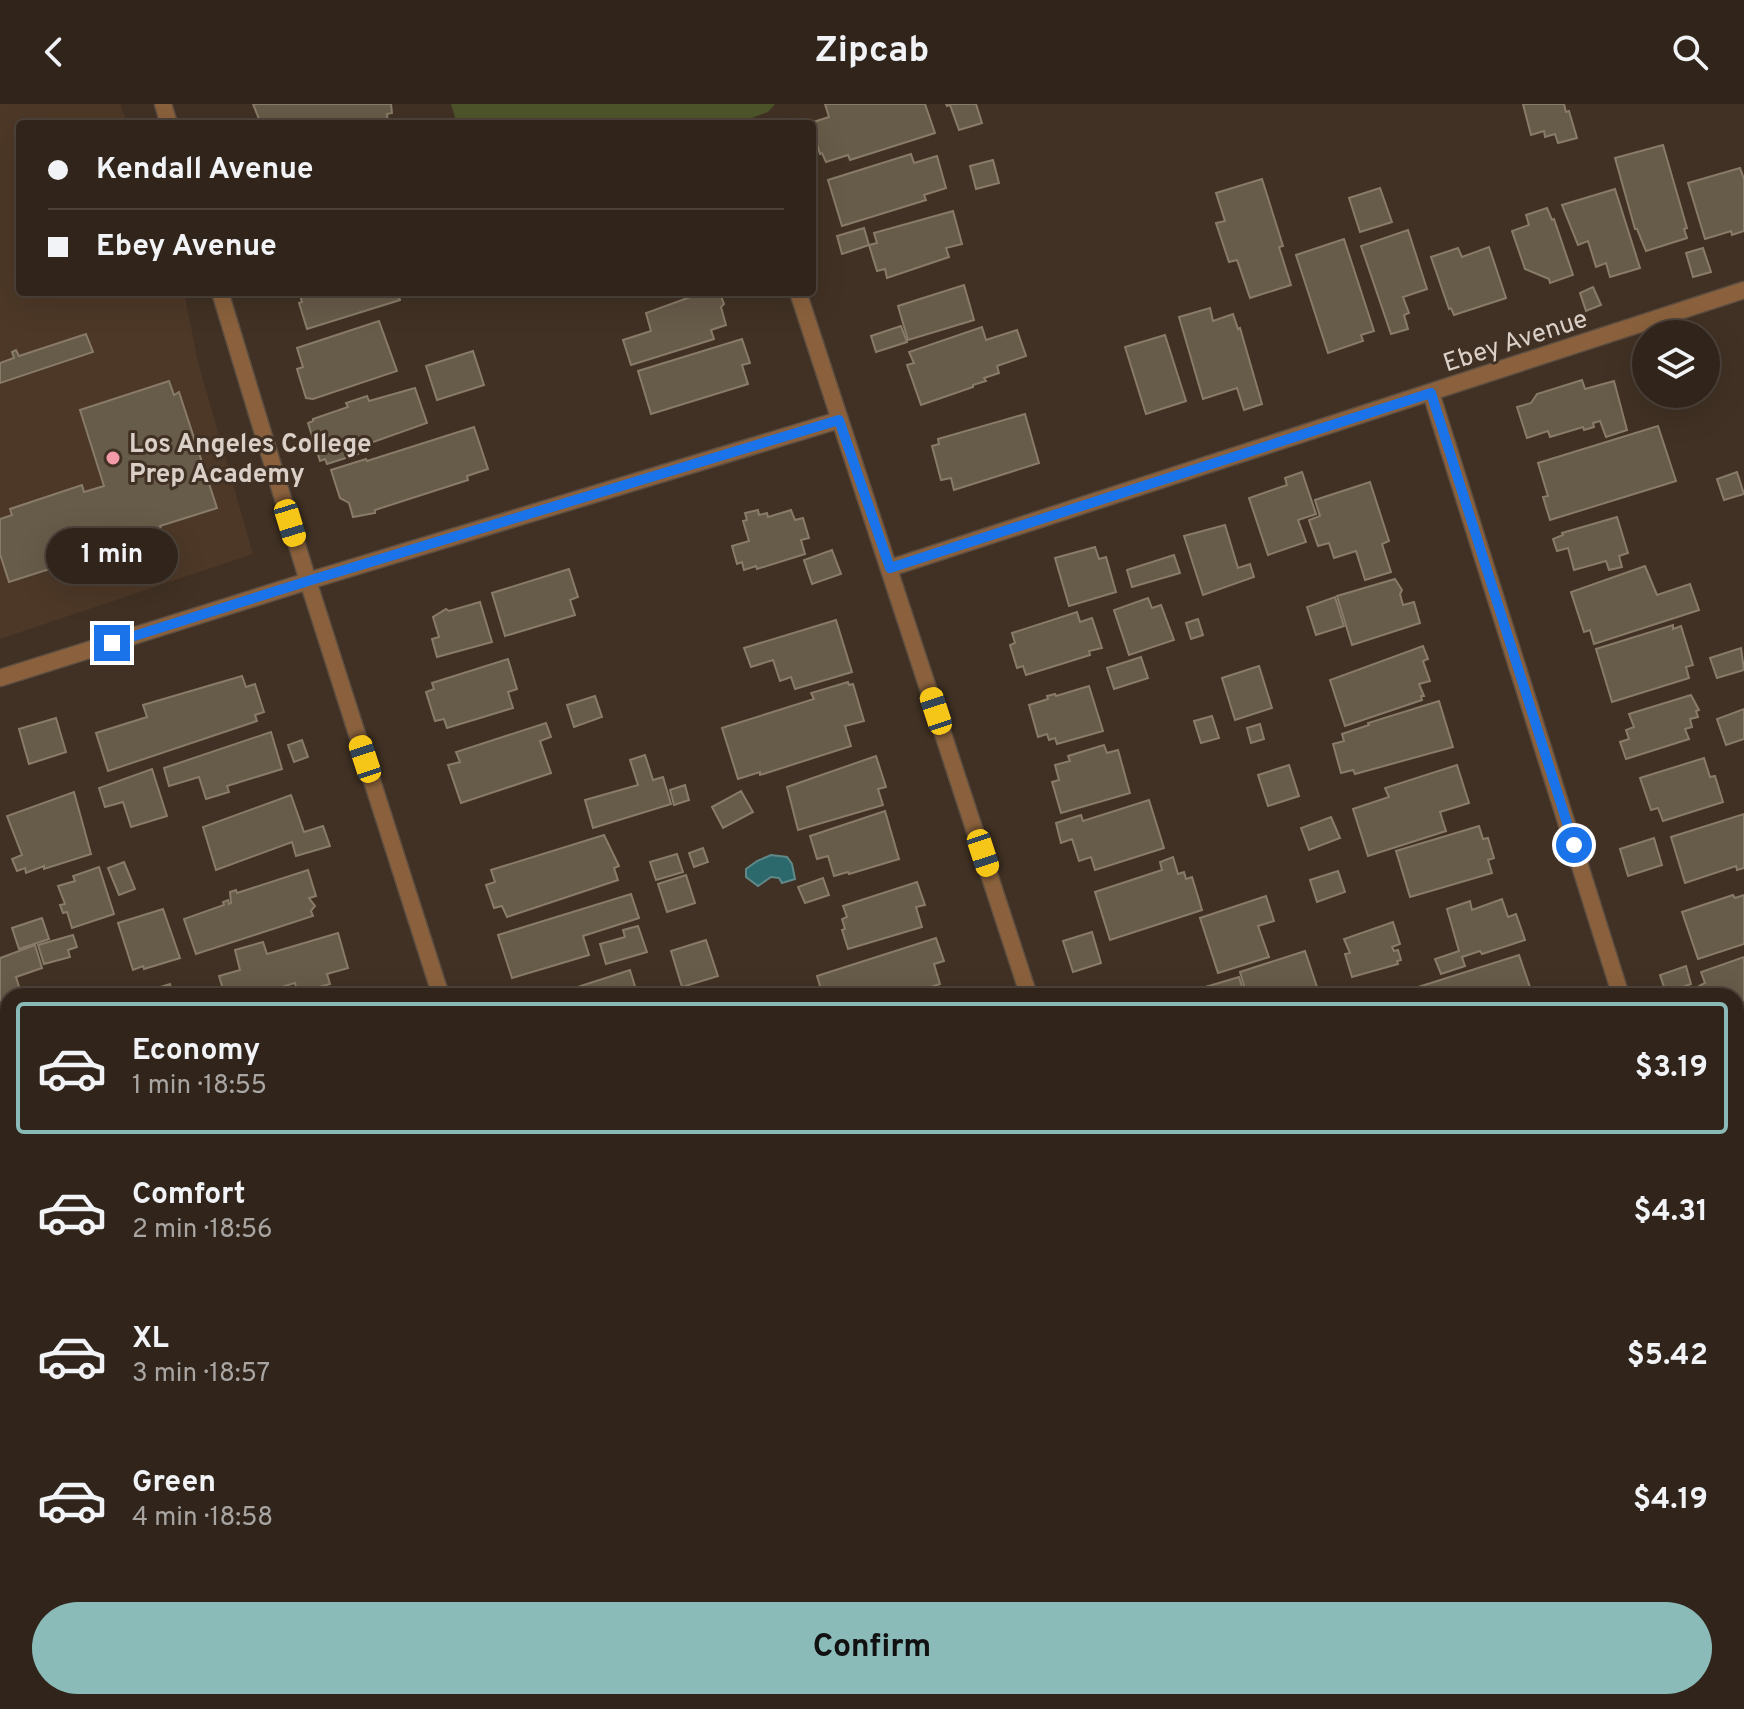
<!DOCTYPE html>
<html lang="en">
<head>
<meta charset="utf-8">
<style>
  body { margin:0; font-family:Overpass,sans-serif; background:#392d24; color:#f1f3f6; height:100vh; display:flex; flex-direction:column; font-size:30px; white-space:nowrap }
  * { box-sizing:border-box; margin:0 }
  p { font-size:26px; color:#a8a5a3 }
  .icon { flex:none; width:44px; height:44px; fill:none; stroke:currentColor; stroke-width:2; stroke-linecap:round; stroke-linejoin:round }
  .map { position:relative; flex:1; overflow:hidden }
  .sheet { position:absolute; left:0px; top:884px; width:1744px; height:722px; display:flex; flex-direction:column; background:#31251b; border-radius:24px 24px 0 0; box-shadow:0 8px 32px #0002,0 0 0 2px #4c423a }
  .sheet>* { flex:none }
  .guide { position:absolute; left:16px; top:16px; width:800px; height:176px; border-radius:8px; box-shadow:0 8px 32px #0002,0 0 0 2px #4c423a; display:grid; align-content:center; height:176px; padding:0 32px; background:#31251b }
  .controls { position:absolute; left:1632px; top:216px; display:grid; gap:16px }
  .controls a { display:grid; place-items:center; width:88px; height:88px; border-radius:50%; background:#31251b; box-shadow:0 8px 32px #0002,0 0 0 2px #4c423a; font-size:40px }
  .end { position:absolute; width:36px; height:36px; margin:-18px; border:10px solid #1a73e8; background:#fff; box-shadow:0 0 0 4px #fff }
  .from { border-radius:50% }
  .bubble { position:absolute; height:56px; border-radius:28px; background:#31251b; box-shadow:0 8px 32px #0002,0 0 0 2px #4c423a; font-size:26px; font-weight:700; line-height:56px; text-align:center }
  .car { position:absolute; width:24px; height:48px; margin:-24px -12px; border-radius:10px; box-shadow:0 0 6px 2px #0007; background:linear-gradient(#f5c518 24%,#345 0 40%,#f5c518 0 76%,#345 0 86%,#f5c518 0) }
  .guide b { display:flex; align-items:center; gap:28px; height:76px; font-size:30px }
  .guide b+b { border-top:2px solid #4c423a }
  .guide i { width:20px; height:20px; background:#f1f3f6 }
  ul { padding:14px 0 0; list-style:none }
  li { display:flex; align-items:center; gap:24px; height:132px; margin:0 16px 12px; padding:0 16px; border:4px solid transparent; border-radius:8px }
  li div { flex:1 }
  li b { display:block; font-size:30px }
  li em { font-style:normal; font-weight:700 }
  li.selected { border-color:#8bbbb9 }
  li>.icon { width:72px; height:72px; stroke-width:1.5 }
  .action { display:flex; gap:16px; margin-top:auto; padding:16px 32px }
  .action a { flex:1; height:92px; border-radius:48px; background:#8bbbb9; color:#111; font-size:32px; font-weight:700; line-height:92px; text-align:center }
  header { display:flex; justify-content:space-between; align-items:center; height:104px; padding:0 32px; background:#31251b; font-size:36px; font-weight:700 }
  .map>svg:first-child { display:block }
</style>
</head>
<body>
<header><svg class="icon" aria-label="back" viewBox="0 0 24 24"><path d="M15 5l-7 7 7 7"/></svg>Zipcab<svg class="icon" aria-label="search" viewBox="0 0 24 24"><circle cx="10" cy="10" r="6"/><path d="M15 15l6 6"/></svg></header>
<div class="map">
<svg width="1744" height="1605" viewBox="0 0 1744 1605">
  <rect width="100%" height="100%" fill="#413124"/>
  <polygon fill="#4d3827" points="0,0 120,0 128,20 20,20 20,188 184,188 198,258 253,450 0,535"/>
  <polygon fill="#4e542a" points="451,0 775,0 768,8 735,20 457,20"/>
  <polygon fill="#2c696c" stroke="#608888" stroke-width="2" points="771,751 787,753 792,760 795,775 782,779 779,774 771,773 758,782 746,773 746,765 757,757"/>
  <g fill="#675b49" stroke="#887b68" stroke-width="2">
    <polygon points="253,0 391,0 392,9 387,10 388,20 261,20"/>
    <polygon points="825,0 925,0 935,29 850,56 848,51 826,58 822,49 820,50 816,37 818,36 812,36 812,20 807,20 829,13"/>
    <polygon points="946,0 976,0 982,19 959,26 950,1 947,2"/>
    <polygon points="1523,0 1564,0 1566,8 1569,7 1577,34 1558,39 1555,30 1545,33 1544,27 1531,31"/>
    <polygon points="1663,41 1687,124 1684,125 1687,134 1646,147 1637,125 1635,125 1615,54"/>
    <polygon points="911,50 914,59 937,52 946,84 924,91 926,96 842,122 828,76"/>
    <polygon points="993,56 999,79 976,85 970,62"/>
    <polygon points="1740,64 1744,75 1744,127 1732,131 1731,127 1705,135 1688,79"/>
    <polygon points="1262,75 1283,142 1279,143 1291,181 1250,194 1237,156 1229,158 1216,119 1225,117 1216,89"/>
    <polygon points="1380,84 1392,118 1360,128 1349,94"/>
    <polygon points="1615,85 1640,164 1610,173 1606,159 1596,163 1588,137 1578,141 1562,101"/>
    <polygon points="1547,104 1552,116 1554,115 1573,171 1550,179 1549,175 1525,165 1512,127 1529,121 1526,111"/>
    <polygon points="953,107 962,140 946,144 949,153 887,174 885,165 877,167 869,141 877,139 874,129"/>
    <polygon points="864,124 869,141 842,150 837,132"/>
    <polygon points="1408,126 1427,185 1403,193 1409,209 1404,211 1408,225 1391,230 1361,142"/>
    <polygon points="1344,135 1374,227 1361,231 1363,237 1328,249 1296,151"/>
    <polygon points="1489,143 1506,194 1454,211 1451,204 1449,205 1431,153 1458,144 1462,153"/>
    <polygon points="1703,144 1711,168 1693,173 1686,149"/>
    <polygon points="964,181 974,216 908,236 898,202"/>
    <polygon points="1593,183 1601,201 1586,207 1580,189"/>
    <polygon points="299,188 397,188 400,196 307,225 299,199 302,198"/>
    <polygon points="704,188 716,188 721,192 724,200 721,203 726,221 711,226 714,235 631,261 623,236 651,227 646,209"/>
    <polygon points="1210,204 1213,217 1233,210 1238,225 1240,224 1262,300 1244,306 1237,284 1203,295 1179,213"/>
    <polygon points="379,217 397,267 313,295 306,294 297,265 303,263 297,244"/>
    <polygon points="901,222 907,238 876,248 871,232"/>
    <polygon points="982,223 986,236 1017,226 1026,252 997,262 999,269 984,274 986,277 973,281 973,283 921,301 907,261 914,259 909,248"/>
    <polygon points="86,230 93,248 0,279 0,259 14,254 12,248 16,246 19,252"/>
    <polygon points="1165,231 1186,297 1146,310 1125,243"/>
    <polygon points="742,235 750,259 742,261 748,280 651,310 638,267"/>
    <polygon points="473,247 484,281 437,296 426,262"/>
    <polygon points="1582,276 1585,285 1614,277 1627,326 1606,333 1600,317 1593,319 1594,323 1584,326 1583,323 1550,333 1548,327 1527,334 1517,303 1531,299 1537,290"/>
    <polygon points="169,277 174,291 179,288 217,404 160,422 162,429 9,478 0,450 0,415 12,411 10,405 82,381 84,388 104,382 80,306"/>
    <polygon points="415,284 427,319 356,344 358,350 327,360 325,355 320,357 308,319 313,317 313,315 348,303 346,299 367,292 369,297"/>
    <polygon points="1025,310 1039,359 954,386 951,374 941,376 932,342 939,340 938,335"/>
    <polygon points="1658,322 1676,377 1550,416 1543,393 1548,392 1538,359"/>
    <polygon points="474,323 488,365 467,372 468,376 375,406 375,409 353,413 349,399 340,394 331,366 366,355 367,357"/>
    <polygon points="1302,368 1316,410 1298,416 1306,438 1268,451 1249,394 1287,381 1285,374"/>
    <polygon points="1737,368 1744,390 1724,396 1717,375"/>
    <polygon points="1370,378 1389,437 1382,440 1391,468 1365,476 1356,447 1334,454 1329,439 1318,442 1309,416 1320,412 1315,396"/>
    <polygon points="758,406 759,411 767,409 768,413 791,406 795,416 803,414 809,434 801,436 805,450 757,465 756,462 744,466 742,458 737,460 732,442 749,437 743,417 747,416 745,409"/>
    <polygon points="1617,413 1628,449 1619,452 1622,463 1609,466 1606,457 1574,466 1568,444 1557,447 1553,435 1563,431 1562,429"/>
    <polygon points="1225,421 1238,464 1250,460 1254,473 1203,491 1184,432"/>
    <polygon points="1095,443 1099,455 1106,453 1116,488 1069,502 1055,454"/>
    <polygon points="832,446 841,470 812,480 804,456"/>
    <polygon points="1174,451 1180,469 1132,483 1127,466"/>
    <polygon points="1645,462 1657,491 1690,480 1699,506 1594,540 1590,526 1584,528 1571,488"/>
    <polygon points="569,465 578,493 570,496 575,511 505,532 492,489"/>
    <polygon points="1395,475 1402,486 1400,490 1403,501 1414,498 1420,519 1352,541 1337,492"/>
    <polygon points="1335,493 1344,522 1316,531 1307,503"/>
    <polygon points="1148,494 1152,504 1161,501 1174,536 1129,551 1114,506"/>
    <polygon points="480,498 492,538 437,553 432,535 439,533 433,513 446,505 449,507"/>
    <polygon points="1077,508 1080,518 1092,514 1102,544 1089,547 1090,551 1026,571 1023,562 1017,564 1010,541 1015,539 1012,529"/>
    <polygon points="1198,515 1203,531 1191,535 1186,519"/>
    <polygon points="836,516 852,568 795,585 791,573 780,577 773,556 751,563 744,544"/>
    <polygon points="1673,521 1673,525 1681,522 1693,561 1686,563 1689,574 1612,598 1596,545"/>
    <polygon points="1423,542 1428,555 1423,557 1430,577 1419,580 1424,592 1421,592 1422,596 1345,622 1330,576"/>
    <polygon points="1741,544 1744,566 1717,574 1710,554"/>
    <polygon points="1141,553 1148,574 1114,585 1107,564"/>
    <polygon points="508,555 517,585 508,588 513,604 447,624 444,615 435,617 426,588 434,585 432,579"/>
    <polygon points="1259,562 1272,604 1235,616 1222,574"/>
    <polygon points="242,572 246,583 255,580 264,608 255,611 257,617 108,667 96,629 147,613 143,601"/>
    <polygon points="848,578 849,581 853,580 864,617 845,622 851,642 760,671 760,668 738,675 722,624 814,595 811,589"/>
    <polygon points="1089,582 1103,627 1057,640 1055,634 1049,636 1047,630 1038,633 1029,601 1048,595 1047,592 1055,590 1056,592"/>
    <polygon points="1691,591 1699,606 1696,607 1698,613 1690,615 1692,623 1685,625 1689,635 1626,655 1620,638 1629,635 1626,626 1634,623 1629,610"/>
    <polygon points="595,592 602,613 574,623 567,601"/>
    <polygon points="1439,597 1453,643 1355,670 1353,666 1341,669 1333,640 1344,637 1342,630 1369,621 1368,619"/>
    <polygon points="1744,605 1744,635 1726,641 1717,615"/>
    <polygon points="1212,612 1219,634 1201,639 1194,617"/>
    <polygon points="56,614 66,648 29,660 19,625"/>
    <polygon points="546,619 551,633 540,637 551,669 461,699 448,661 460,658 456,648"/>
    <polygon points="1260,620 1264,635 1251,639 1247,624"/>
    <polygon points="271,628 282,665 227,682 229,688 206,695 199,673 169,682 164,664"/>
    <polygon points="302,636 308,653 294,658 288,641"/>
    <polygon points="1104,641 1107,649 1118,646 1130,689 1061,709 1052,678 1059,676 1055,661 1070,657 1068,652"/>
    <polygon points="645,651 653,676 663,673 671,700 593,724 585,696 638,681 630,656"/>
    <polygon points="876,652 886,683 878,685 883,701 798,726 787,683"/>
    <polygon points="1704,654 1710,673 1715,672 1723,698 1663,717 1658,704 1651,706 1640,674"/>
    <polygon points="1289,661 1299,692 1268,702 1258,671"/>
    <polygon points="1457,661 1469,699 1440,708 1446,727 1368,752 1353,705 1389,693 1385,684"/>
    <polygon points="152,665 167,712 131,723 123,698 105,703 99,684"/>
    <polygon points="685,681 689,696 674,701 670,686"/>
    <polygon points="741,687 753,708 723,724 712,703"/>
    <polygon points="74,688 91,750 44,765 44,762 26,769 25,764 17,767 12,755 22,751 7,712"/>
    <polygon points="291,691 304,728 323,722 330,742 296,752 292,738 216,766 203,723"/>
    <polygon points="1149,696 1164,744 1095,766 1091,753 1079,757 1072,735 1061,739 1056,719 1081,711 1083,717"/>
    <polygon points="885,707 899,755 849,770 848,768 834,772 828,752 817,755 810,732"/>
    <polygon points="1744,710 1744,764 1737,766 1736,762 1685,779 1671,733"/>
    <polygon points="1331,713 1340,734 1309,746 1301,724"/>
    <polygon points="1479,722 1483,735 1488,734 1494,754 1488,756 1492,769 1410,793 1396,747"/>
    <polygon points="604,731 619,762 614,764 618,776 507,813 502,802 494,804 486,781 495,778 491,766"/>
    <polygon points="1654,734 1662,761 1628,772 1620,745"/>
    <polygon points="703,744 708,758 694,763 689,749"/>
    <polygon points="677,750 683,768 656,776 650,758"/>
    <polygon points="1173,753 1178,770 1184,768 1186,775 1192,773 1202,806 1110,836 1095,788 1162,766 1160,758"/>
    <polygon points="124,758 135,785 119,791 108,764"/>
    <polygon points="99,763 114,810 72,824 67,808 63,809 60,801 65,800 58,782 75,777 73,772"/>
    <polygon points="308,766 316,792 309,794 315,802 311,807 313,812 196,850 184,815 224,801 223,798 228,796 229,800 231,799 230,788 236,786 237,789"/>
    <polygon points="1338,767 1345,788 1317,798 1310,776"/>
    <polygon points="686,771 695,799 667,808 658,780"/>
    <polygon points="823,774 829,791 805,799 798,783"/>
    <polygon points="917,778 925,801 916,803 922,823 848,845 842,826 845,825 842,815 847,813 843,802"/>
    <polygon points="631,790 639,814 583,832 589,851 512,874 498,831"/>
    <polygon points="1733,791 1735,794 1744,791 1744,840 1698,855 1682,808"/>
    <polygon points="1266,792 1274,817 1258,822 1269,853 1218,869 1200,814"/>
    <polygon points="1502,795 1508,813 1516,810 1525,836 1482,850 1480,847 1462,853 1465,862 1441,870 1435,855 1459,847 1447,805 1470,797 1472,806"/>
    <polygon points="163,805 180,854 144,865 143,862 133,866 118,819"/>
    <polygon points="42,814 49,835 19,845 12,824"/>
    <polygon points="1393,818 1400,840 1392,843 1394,847 1398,846 1401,856 1397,857 1398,860 1352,873 1345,850 1350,849 1344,835"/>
    <polygon points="638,822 647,848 606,860 600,840 625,833 623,826"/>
    <polygon points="1092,828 1101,859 1073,868 1063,837"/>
    <polygon points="338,829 348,864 327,870 330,880 297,889 295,879 252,892 251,887 225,892 219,872 240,866 235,846 263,838 267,850"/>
    <polygon points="73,831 77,843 68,846 70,853 44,860 38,841"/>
    <polygon points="936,834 944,857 934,860 940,880 901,892 823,892 817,872"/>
    <polygon points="706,836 718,872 682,883 671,847"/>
    <polygon points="35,841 42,864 16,873 22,892 8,892 8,910 0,913 0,854"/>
    <polygon points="1305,847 1320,892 1247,892 1240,868"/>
    <polygon points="1519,851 1533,892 1411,892 1409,886"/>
    <polygon points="1744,853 1744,905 1736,908 1736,892 1703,892 1699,882 1705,879 1701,868"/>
    <polygon points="1686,862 1691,880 1666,889 1660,871"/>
    <polygon points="630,866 638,892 550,892"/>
    <polygon points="1239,873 1245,892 1194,892 1192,887"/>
    <polygon points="170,880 173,892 150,892 148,887"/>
    <polygon points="8,915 8,971 0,974 0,918"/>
    <polygon points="1744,922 1744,975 1737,977 1736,925"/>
    <polygon points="8,989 8,1039 0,1042 0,991"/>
    <polygon points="8,1061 8,1110 6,1111 3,1100 0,1101 0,1064"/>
    <polygon points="0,1523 8,1546 8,1572 0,1572"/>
  </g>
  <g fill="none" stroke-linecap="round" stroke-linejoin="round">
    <defs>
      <g id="minor">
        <polyline points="163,0 169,20"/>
        <polyline points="220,188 308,477 441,892"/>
        <polyline points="798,188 1029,892"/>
        <polyline points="1431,289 1621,892"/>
        <polyline points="890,464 1744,186"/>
        <polyline points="0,574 308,477 839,316"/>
        <polyline points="1736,1255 1744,1280"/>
        <polyline points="0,1344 8,1368"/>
        <polyline points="82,1598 85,1605"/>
        <polyline points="667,1598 669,1605"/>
        <polyline points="1277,1598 1281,1605"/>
      </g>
      <g id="tertiary">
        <polyline points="1736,1573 1744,1572"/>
        <polyline points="852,1605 983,1598"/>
      </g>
    </defs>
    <use href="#minor" stroke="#5d4e42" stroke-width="19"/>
    <use href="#tertiary" stroke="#5d4e42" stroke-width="19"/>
    <use href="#minor" stroke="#8a613c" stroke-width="16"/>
    <use href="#tertiary" stroke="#8a613c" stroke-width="16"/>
  </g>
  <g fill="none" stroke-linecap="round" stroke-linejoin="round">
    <polyline stroke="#1a73e8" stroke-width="10" points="112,539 308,477 839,316 890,464 1431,289 1574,741"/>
  </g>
  <circle fill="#f39aa9" stroke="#413124" stroke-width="3" cx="113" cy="354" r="8"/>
  <g text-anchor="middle" stroke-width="6" stroke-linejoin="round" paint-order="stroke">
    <g font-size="26" fill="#dbd0c8" stroke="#413124">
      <text transform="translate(1515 236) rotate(-18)" y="9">Ebey Avenue</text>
    </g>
    <g font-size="26" font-weight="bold" fill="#dbd0c8" stroke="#413124" text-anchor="start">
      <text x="129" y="348">Los Angeles College<tspan x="129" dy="30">Prep Academy</tspan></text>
    </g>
  </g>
</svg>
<div class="controls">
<a><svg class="icon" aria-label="layers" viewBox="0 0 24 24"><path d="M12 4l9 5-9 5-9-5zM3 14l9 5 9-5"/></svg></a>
</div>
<i class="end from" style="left:1574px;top:741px"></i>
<i class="end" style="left:112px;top:539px"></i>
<div class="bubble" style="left:46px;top:424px;width:132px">1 min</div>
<i class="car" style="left:290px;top:419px;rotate:163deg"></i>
<i class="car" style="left:936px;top:607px;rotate:342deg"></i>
<i class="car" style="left:365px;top:655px;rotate:342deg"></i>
<i class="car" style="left:983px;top:749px;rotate:162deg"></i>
<div class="guide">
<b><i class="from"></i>Kendall Avenue</b>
<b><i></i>Ebey Avenue</b>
</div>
<section class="sheet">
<ul>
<li class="selected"><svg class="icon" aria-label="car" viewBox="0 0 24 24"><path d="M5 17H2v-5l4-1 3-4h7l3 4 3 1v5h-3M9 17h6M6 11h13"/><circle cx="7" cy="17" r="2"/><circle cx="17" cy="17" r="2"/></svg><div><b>Economy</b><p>1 min · 18:55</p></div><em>$3.19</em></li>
<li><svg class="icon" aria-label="car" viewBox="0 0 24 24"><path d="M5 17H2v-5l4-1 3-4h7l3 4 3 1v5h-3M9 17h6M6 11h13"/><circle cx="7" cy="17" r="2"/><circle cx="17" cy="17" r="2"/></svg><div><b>Comfort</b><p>2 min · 18:56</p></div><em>$4.31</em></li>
<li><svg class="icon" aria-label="car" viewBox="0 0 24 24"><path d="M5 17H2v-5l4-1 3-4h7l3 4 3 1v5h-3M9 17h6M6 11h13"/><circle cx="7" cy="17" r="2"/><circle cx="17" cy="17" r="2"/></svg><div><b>XL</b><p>3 min · 18:57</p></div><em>$5.42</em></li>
<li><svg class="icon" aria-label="car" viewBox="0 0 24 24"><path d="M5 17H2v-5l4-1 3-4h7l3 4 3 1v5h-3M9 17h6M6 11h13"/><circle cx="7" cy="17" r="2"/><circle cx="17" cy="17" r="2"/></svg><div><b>Green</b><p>4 min · 18:58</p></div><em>$4.19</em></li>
</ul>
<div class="action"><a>Confirm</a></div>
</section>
</div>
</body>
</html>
